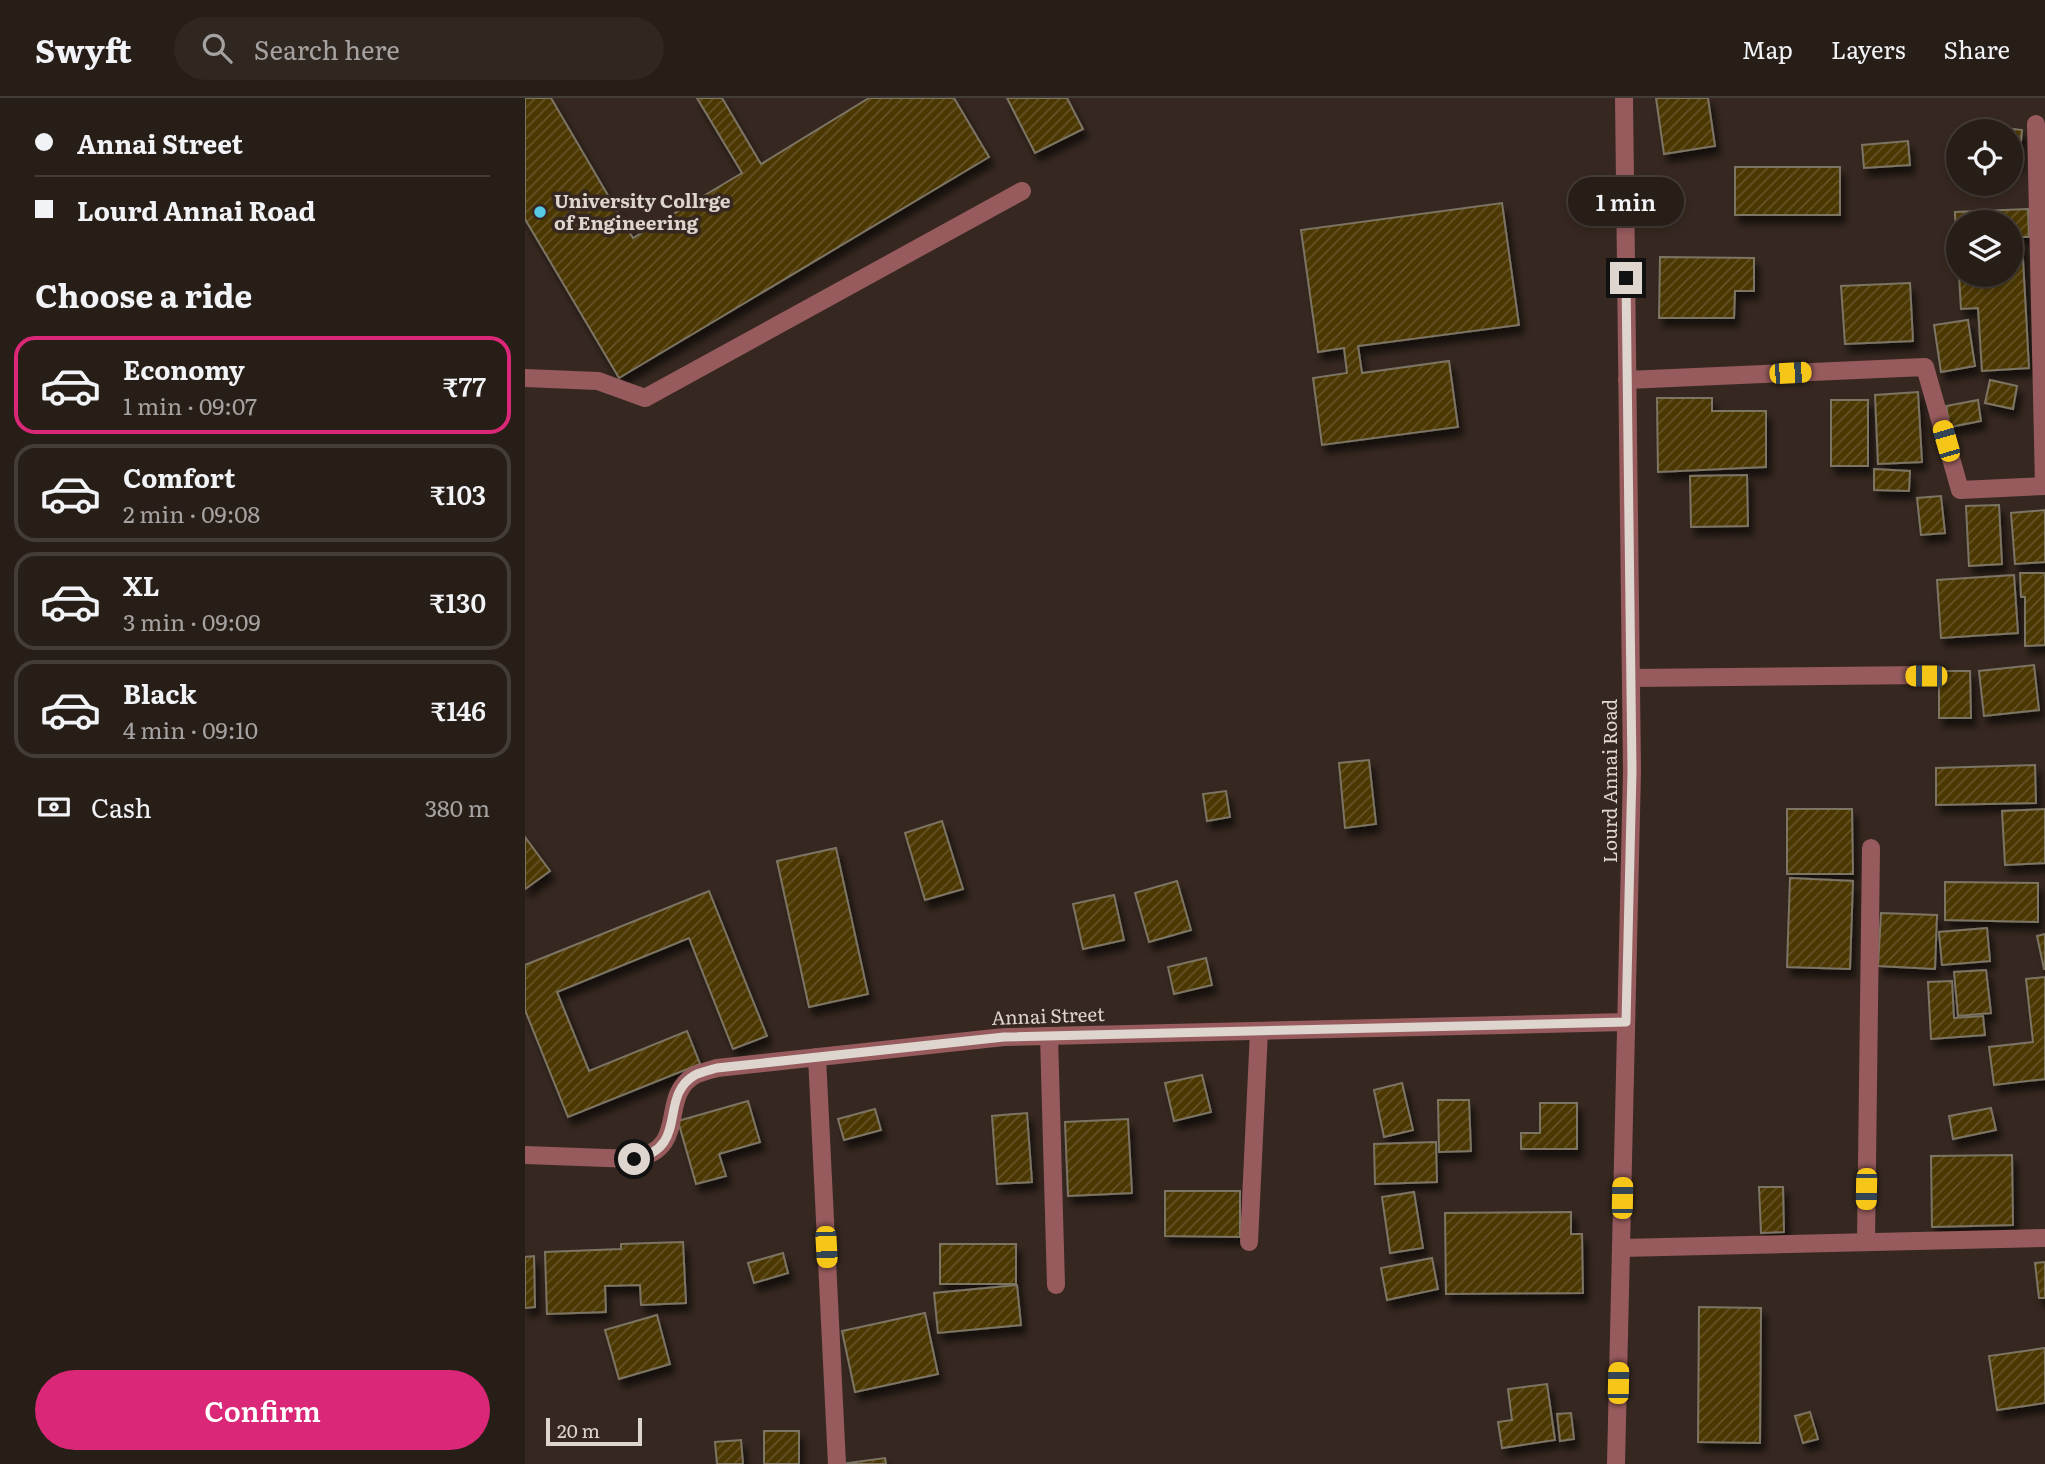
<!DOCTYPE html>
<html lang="en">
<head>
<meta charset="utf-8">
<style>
  body { margin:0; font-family:Literata,serif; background:#302721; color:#f1f3f6; height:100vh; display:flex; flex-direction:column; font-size:26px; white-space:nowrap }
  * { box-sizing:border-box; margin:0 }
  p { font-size:23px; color:#a5a2a2 }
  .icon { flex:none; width:38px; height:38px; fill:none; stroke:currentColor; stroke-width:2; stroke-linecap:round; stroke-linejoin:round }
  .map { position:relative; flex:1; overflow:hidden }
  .panel { display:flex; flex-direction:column; background:#281e18; width:525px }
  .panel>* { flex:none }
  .banner { display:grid; align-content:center; height:154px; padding:0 35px; background:#281e18 }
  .buttons { position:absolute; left:1421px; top:21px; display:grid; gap:14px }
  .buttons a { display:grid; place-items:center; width:77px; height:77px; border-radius:50%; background:#281e18; box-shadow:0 4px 10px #0003,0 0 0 2px #443c37; font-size:35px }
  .scale { position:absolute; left:21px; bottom:18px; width:96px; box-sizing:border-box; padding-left:7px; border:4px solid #ded5cf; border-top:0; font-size:19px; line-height:24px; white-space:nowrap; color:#ded5cf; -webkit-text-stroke:5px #362820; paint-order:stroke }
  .end { position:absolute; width:32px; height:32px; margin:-16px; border:9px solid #ded5cf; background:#111; box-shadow:0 0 0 4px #111 }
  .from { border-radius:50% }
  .bubble { position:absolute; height:49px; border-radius:24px; background:#281e18; box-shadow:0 4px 10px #0003,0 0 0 2px #443c37; font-size:23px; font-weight:600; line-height:49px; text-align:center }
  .car { position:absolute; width:21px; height:42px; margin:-21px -10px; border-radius:9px; box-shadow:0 0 5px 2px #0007; background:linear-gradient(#f5c518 24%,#345 0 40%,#f5c518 0 76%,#345 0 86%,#f5c518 0) }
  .banner b { display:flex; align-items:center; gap:24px; height:66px; font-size:26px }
  .banner b+b { border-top:2px solid #443c37 }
  .banner i { width:18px; height:18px; background:#f1f3f6 }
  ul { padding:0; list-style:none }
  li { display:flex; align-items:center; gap:21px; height:98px; margin:0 14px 10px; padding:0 21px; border:4px solid #443c37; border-radius:21px }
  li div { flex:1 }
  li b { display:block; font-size:26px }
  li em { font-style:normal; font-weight:600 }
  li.current { border-color:#db2777 }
  li>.icon { width:63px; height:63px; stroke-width:1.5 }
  h2 { padding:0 35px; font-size:32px; line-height:84px }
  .pay { display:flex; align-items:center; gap:18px; height:77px; padding:0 35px; font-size:26px }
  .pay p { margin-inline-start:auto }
  .cta { display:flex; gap:14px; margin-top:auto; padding:14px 35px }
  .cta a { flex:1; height:80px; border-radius:42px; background:#db2777; color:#fff; font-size:28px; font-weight:600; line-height:80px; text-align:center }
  header { display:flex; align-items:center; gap:42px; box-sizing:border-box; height:98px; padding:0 35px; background:#281e18; border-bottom:2px solid #443c37 }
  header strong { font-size:33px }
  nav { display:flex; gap:38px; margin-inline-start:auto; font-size:24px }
  .search { width:490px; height:63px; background:#302721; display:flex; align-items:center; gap:18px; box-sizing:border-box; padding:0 24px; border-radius:38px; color:#a5a2a2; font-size:26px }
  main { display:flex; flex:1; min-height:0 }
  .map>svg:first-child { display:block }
</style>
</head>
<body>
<header>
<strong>Swyft</strong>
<div class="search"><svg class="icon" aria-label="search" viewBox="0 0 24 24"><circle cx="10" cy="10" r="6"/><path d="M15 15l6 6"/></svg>Search here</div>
<nav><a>Map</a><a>Layers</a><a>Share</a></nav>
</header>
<main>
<section class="panel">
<div class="banner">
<b><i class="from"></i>Annai Street</b>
<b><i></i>Lourd Annai Road</b>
</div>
<h2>Choose a ride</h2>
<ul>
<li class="current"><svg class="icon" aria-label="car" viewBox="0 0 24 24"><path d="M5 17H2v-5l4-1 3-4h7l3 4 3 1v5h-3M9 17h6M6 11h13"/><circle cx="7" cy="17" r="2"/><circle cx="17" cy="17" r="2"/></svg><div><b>Economy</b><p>1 min · 09:07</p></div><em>₹77</em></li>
<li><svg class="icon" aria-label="car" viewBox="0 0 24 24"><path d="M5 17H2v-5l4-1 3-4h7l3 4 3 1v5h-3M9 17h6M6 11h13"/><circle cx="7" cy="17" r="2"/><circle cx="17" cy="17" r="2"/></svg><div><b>Comfort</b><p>2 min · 09:08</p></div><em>₹103</em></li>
<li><svg class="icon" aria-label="car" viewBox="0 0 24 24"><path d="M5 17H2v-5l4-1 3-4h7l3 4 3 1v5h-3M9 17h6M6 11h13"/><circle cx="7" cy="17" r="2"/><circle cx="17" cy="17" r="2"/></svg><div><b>XL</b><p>3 min · 09:09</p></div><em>₹130</em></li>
<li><svg class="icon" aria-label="car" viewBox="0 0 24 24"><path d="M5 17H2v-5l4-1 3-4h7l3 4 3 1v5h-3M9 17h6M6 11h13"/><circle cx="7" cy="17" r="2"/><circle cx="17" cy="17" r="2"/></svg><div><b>Black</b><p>4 min · 09:10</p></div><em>₹146</em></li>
</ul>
<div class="pay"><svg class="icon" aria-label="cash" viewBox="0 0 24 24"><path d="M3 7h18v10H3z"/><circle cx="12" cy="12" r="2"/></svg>Cash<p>380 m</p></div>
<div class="cta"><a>Confirm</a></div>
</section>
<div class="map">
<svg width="1520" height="1366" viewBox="0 0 1520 1366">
  <defs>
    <pattern id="building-hatch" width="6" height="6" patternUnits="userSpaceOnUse" patternTransform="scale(1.75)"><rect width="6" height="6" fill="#4c3703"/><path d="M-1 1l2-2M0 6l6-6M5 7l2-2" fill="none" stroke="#655327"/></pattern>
    <filter id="shadow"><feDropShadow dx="4.5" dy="8" stdDeviation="3.5" flood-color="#0009"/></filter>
  </defs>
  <rect width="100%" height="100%" fill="#362820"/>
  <g fill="url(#building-hatch)" stroke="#7c7464" stroke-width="2" filter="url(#shadow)">
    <polygon points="0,0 26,0 108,140 217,75 172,0 197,0 236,66 344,0 429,0 464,59 94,280 0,121"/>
    <polygon points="482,0 542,0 558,31 510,55"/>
    <polygon points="1131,0 1183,0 1190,48 1139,56"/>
    <polygon points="1465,28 1497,32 1494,65 1486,64 1486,33 1464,33"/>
    <polygon points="1383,43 1385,67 1339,70 1337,47"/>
    <rect x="1210" y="69" width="105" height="48"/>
    <polygon points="977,105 994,227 833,248 837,275 924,263 933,329 797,347 788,280 822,275 819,250 793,254 776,132"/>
    <polygon points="1503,111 1504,139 1486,139 1486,124 1433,124 1431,141 1430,114"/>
    <polygon points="1497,143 1504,270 1457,273 1453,210 1436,211 1434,177 1486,177 1486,144"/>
    <polygon points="1135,159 1229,160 1229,193 1210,193 1209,220 1134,220"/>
    <polygon points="1385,185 1388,243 1320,246 1316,188"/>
    <polygon points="1443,222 1450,268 1416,274 1409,227"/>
    <polygon points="1465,282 1492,288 1488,311 1460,305"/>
    <polygon points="1393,294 1397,364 1353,366 1350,297"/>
    <polygon points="1132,300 1187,300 1187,313 1241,313 1241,369 1133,374"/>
    <rect x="1306" y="302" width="37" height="66"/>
    <polygon points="1453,302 1456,323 1425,329 1421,308"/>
    <polygon points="1349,371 1385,373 1384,393 1349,392"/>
    <polygon points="1222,377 1223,428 1166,429 1165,378"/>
    <polygon points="1416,398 1420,435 1396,437 1392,400"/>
    <polygon points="1474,407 1477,466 1444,468 1441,408"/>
    <polygon points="1520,412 1520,464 1490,466 1486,415"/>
    <polygon points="1495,475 1520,475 1520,547 1500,548 1500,499 1496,499"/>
    <polygon points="1489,477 1493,535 1416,540 1412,482"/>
    <polygon points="1509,567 1514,612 1459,618 1454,573"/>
    <polygon points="1414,573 1445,573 1446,620 1414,620"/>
    <polygon points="844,662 851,726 820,730 814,665"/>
    <polygon points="1510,667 1511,705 1411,707 1411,670"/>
    <polygon points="701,693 705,719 682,723 678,696"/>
    <polygon points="1262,711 1327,711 1328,776 1262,776"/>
    <polygon points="1520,711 1520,765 1480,767 1477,713"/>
    <polygon points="417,723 438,791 400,802 380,735"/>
    <polygon points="0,739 25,773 0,791"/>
    <polygon points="311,750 343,896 284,909 252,763"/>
    <polygon points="1265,780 1328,783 1325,871 1262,869"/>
    <polygon points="652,783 666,832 624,844 610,795"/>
    <polygon points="1420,784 1513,785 1513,824 1420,822"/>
    <polygon points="184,793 242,938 208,951 164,840 32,894 64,973 162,933 175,966 43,1019 0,912 0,867"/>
    <polygon points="589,797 599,842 558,851 548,806"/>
    <polygon points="1356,815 1412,817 1410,871 1353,868"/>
    <polygon points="1462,830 1465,863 1417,867 1414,834"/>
    <polygon points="1520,836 1520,871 1519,871 1512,838"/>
    <polygon points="681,860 687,887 649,896 643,869"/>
    <polygon points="1461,872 1466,915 1433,918 1429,874"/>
    <polygon points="1520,879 1520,981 1469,987 1464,949 1508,944 1501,881"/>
    <polygon points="1427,883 1429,920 1458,918 1460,937 1406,941 1403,884"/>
    <polygon points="677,977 686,1014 649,1023 640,985"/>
    <polygon points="877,985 888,1032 859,1039 849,992"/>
    <polygon points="913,1002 944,1002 946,1053 914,1054"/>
    <polygon points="223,1003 235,1044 194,1056 201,1078 171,1086 153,1023"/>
    <polygon points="1015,1005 1052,1005 1052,1051 996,1051 996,1035 1015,1035"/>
    <polygon points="1466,1010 1471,1032 1428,1041 1424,1018"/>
    <polygon points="350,1011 356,1032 319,1042 313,1021"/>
    <polygon points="502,1015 507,1084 472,1086 467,1018"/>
    <polygon points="603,1021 607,1095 543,1098 540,1024"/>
    <polygon points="911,1044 912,1084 850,1086 849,1046"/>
    <polygon points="1487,1057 1488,1127 1407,1129 1406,1058"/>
    <polygon points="1234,1089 1258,1089 1259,1134 1236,1135"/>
    <polygon points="640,1093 715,1093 715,1139 640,1138"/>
    <polygon points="889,1094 898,1150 865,1155 857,1099"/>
    <polygon points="1046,1114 1046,1136 1057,1136 1058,1195 921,1196 920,1115"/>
    <polygon points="158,1144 161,1205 116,1207 115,1187 80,1188 81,1214 22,1216 20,1154 96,1151 96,1146"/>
    <rect x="415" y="1146" width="76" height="40"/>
    <polygon points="258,1155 263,1175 229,1185 223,1165"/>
    <polygon points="9,1158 10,1209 0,1210 0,1159"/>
    <polygon points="907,1160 913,1191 862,1202 856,1170"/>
    <polygon points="1520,1164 1520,1200 1514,1200 1510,1165"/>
    <polygon points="492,1187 496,1227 413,1235 409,1195"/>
    <polygon points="1174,1209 1236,1210 1235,1345 1173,1344"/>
    <polygon points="400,1215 413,1276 330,1294 317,1233"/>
    <polygon points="132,1217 145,1266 94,1281 80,1232"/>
    <polygon points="1520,1250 1520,1305 1472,1312 1464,1258"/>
    <polygon points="1022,1286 1030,1342 977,1350 973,1324 987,1322 983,1291"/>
    <polygon points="1285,1314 1293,1341 1278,1345 1270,1318"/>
    <polygon points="1046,1315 1049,1341 1035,1343 1032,1316"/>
    <rect x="239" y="1333" width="35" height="33"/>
    <polygon points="216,1342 218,1366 192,1366 190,1344"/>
    <polygon points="360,1360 361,1366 316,1366"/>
  </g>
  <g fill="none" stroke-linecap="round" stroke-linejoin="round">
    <g stroke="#975b5d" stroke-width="18">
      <polyline points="0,280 73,283 120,300 497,93"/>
      <polyline points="1102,282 1400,269 1435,392 1519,388 1511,26"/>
      <polyline points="1106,580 1401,577"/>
      <polyline points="524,938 531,1187"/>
      <polyline points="292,959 312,1366"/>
      <path d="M0,1057L109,1061C166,1050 132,999 170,977C177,974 185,972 192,970L479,939L1101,924"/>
      <polyline points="724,1144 734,933"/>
      <polyline points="1341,1144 1346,750"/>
      <polyline points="1096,1150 1520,1140"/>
      <polyline points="1091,1366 1107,673 1099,0"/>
    </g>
  </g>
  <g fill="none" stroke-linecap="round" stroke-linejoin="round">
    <path stroke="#ded5cf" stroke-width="9" d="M109,1061C166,1050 132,999 170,977C176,974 185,972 192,970L479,939L1101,924L1107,673L1101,180"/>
  </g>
  <circle fill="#58c9e3" stroke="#362820" stroke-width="2.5" cx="15" cy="114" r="7"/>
  <g text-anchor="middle" stroke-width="7" stroke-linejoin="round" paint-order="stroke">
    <g font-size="19" font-weight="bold" fill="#ded5cf" stroke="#362820" text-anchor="start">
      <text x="29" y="110">University Collrge<tspan x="29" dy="22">of Engineering</tspan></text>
    </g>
    <g font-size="19" fill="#ded5cf" stroke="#362820">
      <text transform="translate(1085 683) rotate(-90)" y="7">Lourd Annai Road</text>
      <text transform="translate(523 918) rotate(-2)" y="7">Annai Street</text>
    </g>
  </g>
</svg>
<div class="buttons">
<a><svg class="icon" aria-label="locate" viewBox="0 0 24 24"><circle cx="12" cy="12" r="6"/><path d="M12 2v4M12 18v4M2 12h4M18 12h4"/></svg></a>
<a><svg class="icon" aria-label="layers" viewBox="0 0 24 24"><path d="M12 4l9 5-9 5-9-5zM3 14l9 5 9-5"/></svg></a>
</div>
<div class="scale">20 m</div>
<i class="end from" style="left:109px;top:1061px"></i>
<i class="end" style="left:1101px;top:180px"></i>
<div class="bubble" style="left:1043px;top:79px;width:116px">1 min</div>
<i class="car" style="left:1265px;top:275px;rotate:87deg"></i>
<i class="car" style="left:1421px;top:343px;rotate:344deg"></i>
<i class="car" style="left:1401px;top:578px;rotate:270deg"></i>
<i class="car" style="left:1341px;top:1091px;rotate:181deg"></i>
<i class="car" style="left:1097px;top:1100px;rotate:1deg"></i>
<i class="car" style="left:301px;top:1149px;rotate:177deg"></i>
<i class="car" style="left:1093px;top:1285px;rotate:1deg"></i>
</div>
</main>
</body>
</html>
